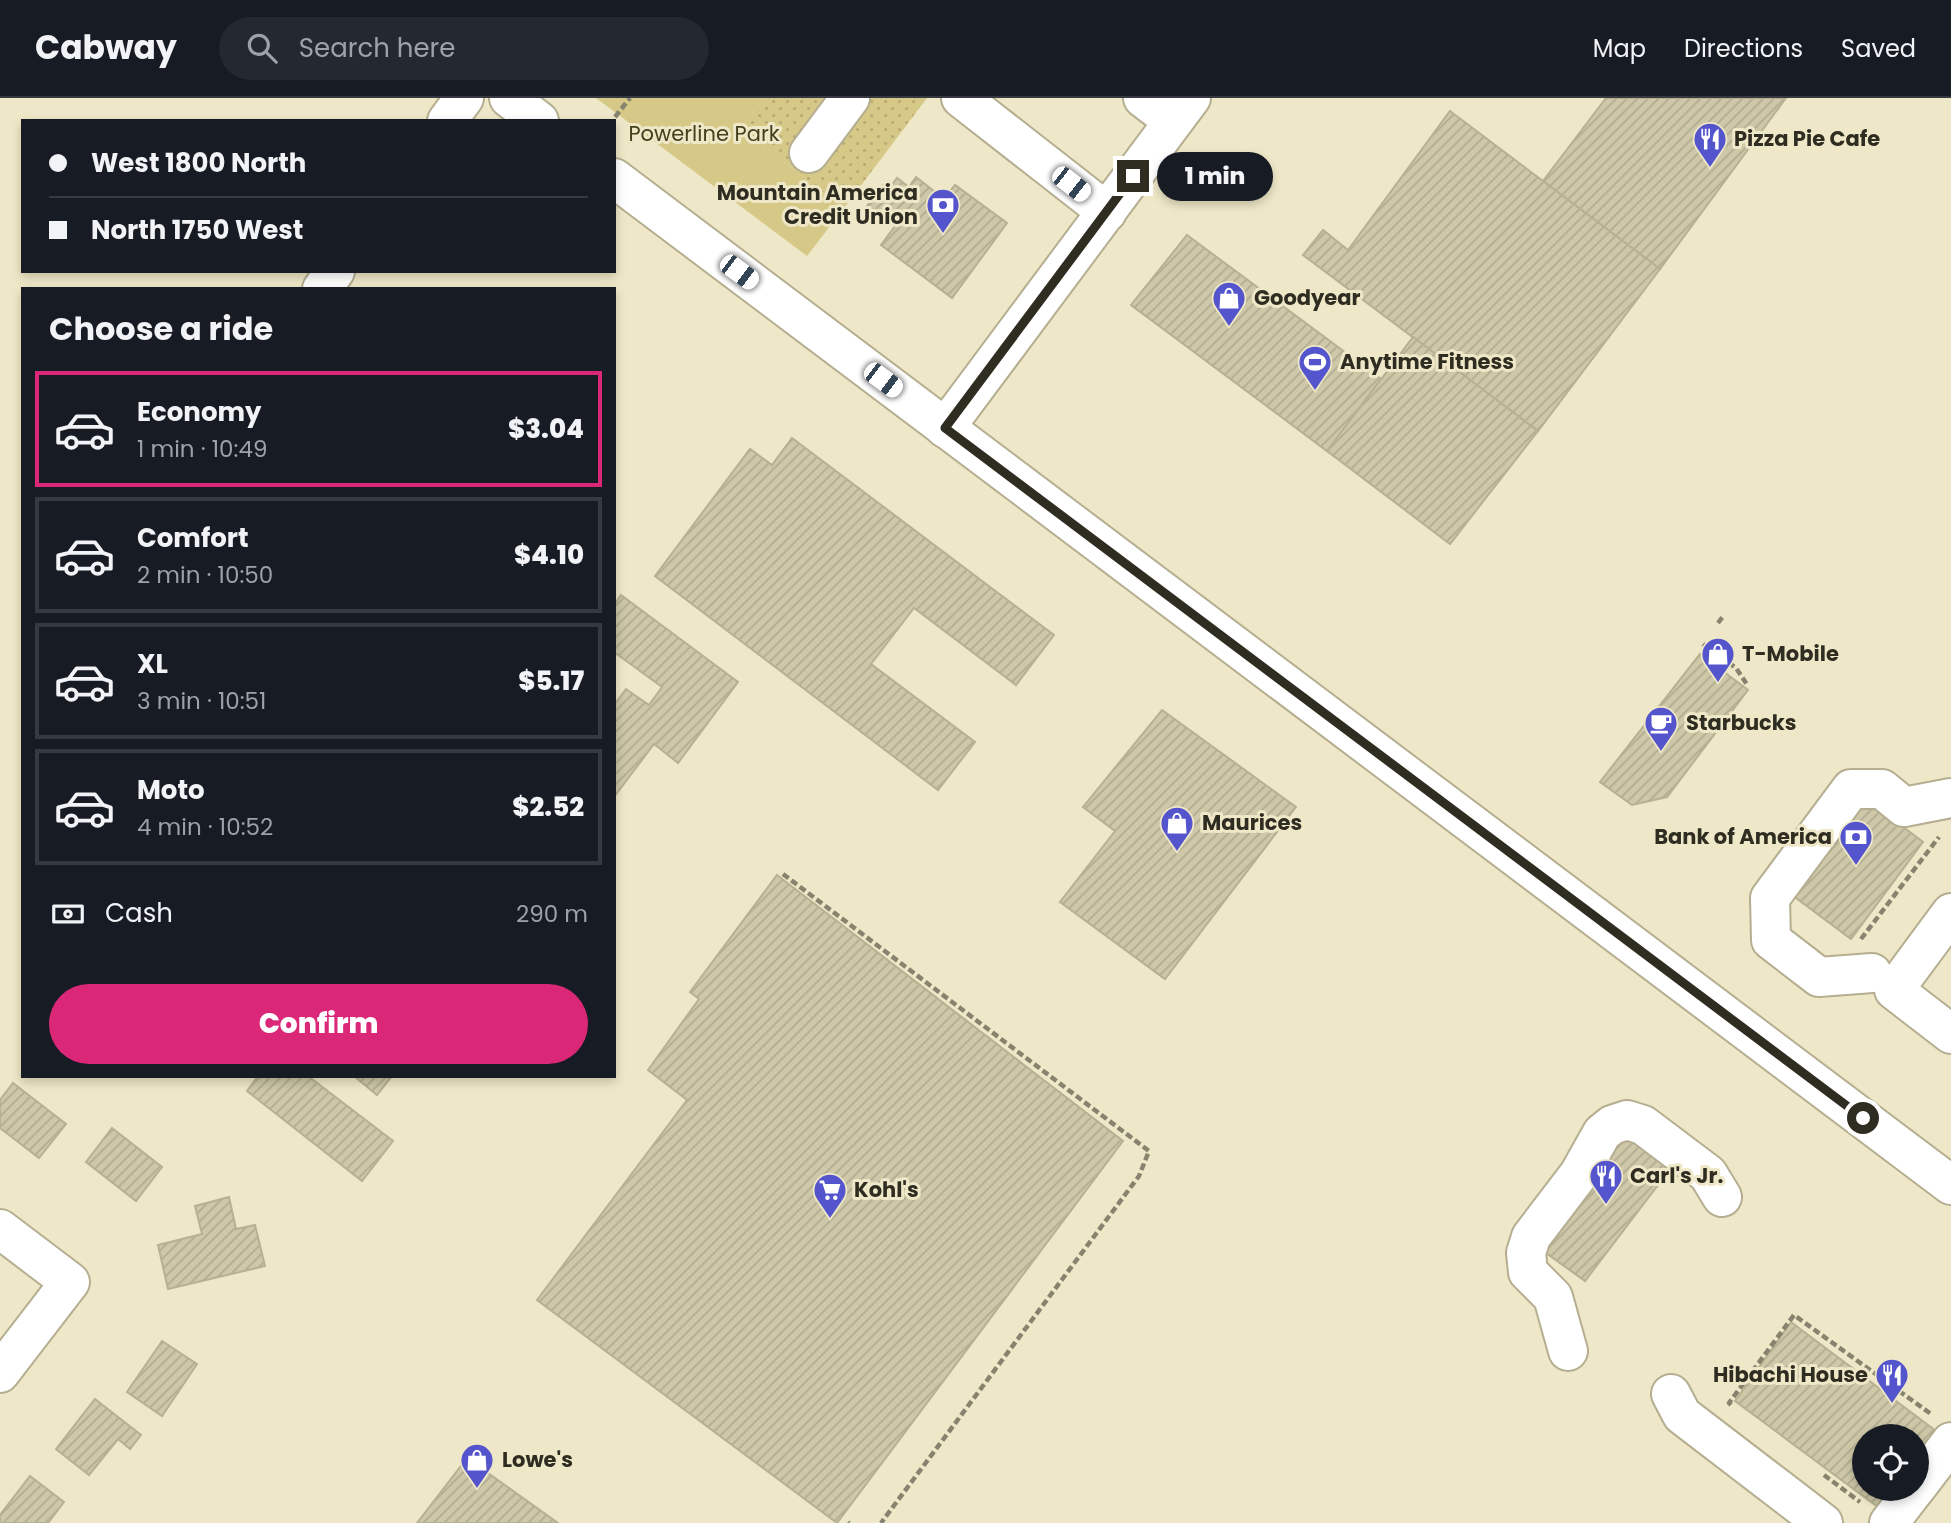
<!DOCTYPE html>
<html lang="en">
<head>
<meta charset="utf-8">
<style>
  body { margin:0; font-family:Poppins,sans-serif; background:#242831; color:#f1f3f6; height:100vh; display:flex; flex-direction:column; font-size:26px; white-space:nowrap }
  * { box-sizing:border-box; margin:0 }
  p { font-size:23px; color:#9ea1a6 }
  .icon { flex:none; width:38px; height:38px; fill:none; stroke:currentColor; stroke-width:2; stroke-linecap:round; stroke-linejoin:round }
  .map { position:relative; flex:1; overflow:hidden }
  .panel { position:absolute; left:21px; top:189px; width:595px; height:791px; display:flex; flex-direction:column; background:#171b24; border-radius:0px; box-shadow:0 4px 10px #0003 }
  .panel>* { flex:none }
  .hud { position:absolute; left:21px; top:21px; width:595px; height:154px; border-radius:0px; box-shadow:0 4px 10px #0003; display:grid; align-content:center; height:154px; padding:0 28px; background:#171b24 }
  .buttons { position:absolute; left:1852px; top:1326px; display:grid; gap:14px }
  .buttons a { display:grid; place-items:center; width:77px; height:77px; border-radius:50%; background:#171b24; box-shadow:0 4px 10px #0003; font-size:35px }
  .end { position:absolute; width:32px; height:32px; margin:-16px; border:9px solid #2f2d21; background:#fff; box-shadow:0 0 0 4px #fff }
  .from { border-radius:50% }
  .bubble { position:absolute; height:49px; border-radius:24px; background:#171b24; box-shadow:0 4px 10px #0003; font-size:23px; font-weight:800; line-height:49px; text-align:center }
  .car { position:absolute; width:21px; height:42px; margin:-21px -10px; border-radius:9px; box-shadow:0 0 5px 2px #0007; background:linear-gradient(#fff 24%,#345 0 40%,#fff 0 76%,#345 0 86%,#fff 0) }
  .hud b { display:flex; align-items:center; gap:24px; height:66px; font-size:26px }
  .hud b+b { border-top:2px solid #363941 }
  .hud i { width:18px; height:18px; background:#f1f3f6 }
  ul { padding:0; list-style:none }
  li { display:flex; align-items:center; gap:21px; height:116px; margin:0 14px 10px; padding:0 14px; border:4px solid #363941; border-radius:0px }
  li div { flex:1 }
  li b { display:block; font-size:26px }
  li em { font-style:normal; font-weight:800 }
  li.on { border-color:#db2777 }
  li>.icon { width:63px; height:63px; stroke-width:1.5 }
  h2 { padding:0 28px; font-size:32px; line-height:84px }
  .pay { display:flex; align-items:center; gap:18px; height:77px; padding:0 28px; font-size:26px }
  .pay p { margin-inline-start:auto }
  .primary-button { display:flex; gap:14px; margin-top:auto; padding:14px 28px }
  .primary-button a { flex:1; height:80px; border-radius:42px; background:#db2777; color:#fff; font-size:28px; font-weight:800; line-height:80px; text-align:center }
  header { display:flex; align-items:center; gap:42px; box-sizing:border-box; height:98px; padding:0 35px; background:#171b24; border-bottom:2px solid #363941 }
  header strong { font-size:33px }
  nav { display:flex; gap:38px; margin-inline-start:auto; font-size:24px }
  .search { width:490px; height:63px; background:#242831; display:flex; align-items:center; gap:18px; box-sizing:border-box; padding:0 24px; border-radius:38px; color:#9ea1a6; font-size:26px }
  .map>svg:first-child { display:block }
</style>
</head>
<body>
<header>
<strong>Cabway</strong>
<div class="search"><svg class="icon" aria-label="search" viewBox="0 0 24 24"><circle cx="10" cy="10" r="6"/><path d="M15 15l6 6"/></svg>Search here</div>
<nav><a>Map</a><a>Directions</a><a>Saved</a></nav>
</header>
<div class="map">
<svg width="1951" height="1425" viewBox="0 0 1951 1425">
  <defs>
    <pattern id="grass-dots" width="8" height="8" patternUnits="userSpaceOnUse" patternTransform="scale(1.75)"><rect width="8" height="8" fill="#d6c887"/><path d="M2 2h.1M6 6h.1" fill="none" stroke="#b8ac74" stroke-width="1.8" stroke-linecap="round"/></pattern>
    <pattern id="building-hatch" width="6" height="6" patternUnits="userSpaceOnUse" patternTransform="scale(1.75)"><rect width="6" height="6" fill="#cec8a8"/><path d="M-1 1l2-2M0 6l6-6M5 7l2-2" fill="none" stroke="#b1ac90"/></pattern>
  </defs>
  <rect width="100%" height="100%" fill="#efe8c8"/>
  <polygon fill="url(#grass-dots)" points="764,0 927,0 844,110 740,31"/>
  <polygon fill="#d6c887" points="596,0 764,0 740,31 844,110 807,158"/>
  <g fill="url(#building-hatch)" stroke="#b7b192" stroke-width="2">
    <polygon points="1606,0 1786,0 1660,171 1543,83"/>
    <polygon points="1450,13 1660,171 1538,333 1303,157 1323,132 1348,152"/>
    <polygon points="916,79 944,101 955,87 1007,125 952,200 881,147 895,128 867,108 883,87 889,91 897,80 909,89"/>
    <polygon points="1187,137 1381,281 1327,353 1131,207"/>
    <polygon points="1413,239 1538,333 1450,446 1327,353"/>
    <polygon points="792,340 1054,537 1016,587 914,510 871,566 975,644 938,692 655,478 750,351 772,367"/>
    <polygon points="621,497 738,584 678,665 654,646 614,699 614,607 626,591 649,607 662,589 614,554 614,507"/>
    <polygon points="1700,556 1748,592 1667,699 1632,707 1600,684"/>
    <polygon points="1162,612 1296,709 1165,881 1060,804 1115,733 1083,709"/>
    <polygon points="1861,697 1923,744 1851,841 1788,794"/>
    <polygon points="777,777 1123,1043 837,1425 537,1202 687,1002 648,972 699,901 690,894"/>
    <polygon points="258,978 308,978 393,1043 362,1083 247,993"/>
    <polygon points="354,978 392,978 377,997"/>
    <polygon points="13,985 66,1026 39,1060 0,1030 0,1002"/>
    <polygon points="112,1030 162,1069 136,1103 86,1064"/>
    <polygon points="1626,1030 1674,1066 1585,1183 1539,1150"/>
    <polygon points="229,1099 236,1131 255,1127 265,1168 168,1191 158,1147 202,1136 195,1108"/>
    <polygon points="1791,1224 1940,1336 1916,1367 1916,1339 1864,1339 1864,1391 1898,1391 1882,1412 1735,1303"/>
    <polygon points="162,1243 197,1266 162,1318 127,1294"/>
    <polygon points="95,1301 141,1337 130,1351 118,1341 89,1377 56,1351"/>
    <polygon points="467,1360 558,1425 417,1425"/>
    <polygon points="30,1378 64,1404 48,1425 0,1425 0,1417"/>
  </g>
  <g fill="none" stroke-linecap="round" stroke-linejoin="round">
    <defs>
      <g id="minor">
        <polyline points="961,0 1107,114"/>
        <polyline points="1143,0 1173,23"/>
        <polyline points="447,23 464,0"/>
        <polyline points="809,55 850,0"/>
        <polyline points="322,191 335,173"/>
        <polyline points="945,330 1191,0"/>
        <polyline points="1951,815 1894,892 1951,936"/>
        <polyline points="1872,875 1819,879 1771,842 1770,800 1851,691 1882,691 1904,709 1951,700"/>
        <polyline points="0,1131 70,1184 0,1275"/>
        <polyline points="1568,1253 1553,1199 1528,1174 1526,1155 1531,1139 1579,1076 1602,1035 1612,1027 1627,1022 1643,1027 1708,1076 1722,1099"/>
        <polyline points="1671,1296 1682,1317 1823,1425"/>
        <polyline points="1916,1390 1951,1344"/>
        <polyline points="1889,1425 1915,1391"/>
      </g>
      <g id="major">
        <polyline points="509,0 539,23"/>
        <polyline points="614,80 1951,1087"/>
      </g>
    </defs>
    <use href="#minor" stroke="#b5ae90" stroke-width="42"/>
    <use href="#major" stroke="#b5ae90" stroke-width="42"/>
    <g stroke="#87836e" stroke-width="4.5" stroke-dasharray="7 3.5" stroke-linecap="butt">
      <polyline points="615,19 630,0"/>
      <polyline points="1718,525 1724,517"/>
      <polyline points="1703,546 1736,570 1748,588"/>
      <polyline points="783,776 1149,1053 1139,1078 881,1425"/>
      <polyline points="1861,841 1939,739"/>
      <polyline points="1731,1307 1729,1305 1794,1217 1931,1316"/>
      <polyline points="1824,1377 1860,1404"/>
      <polyline points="848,1424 849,1425"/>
    </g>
    <use href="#minor" stroke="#fff" stroke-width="38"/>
    <use href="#major" stroke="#fff" stroke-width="38"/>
  </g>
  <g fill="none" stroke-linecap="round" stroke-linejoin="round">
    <polyline stroke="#2f2d21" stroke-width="9" points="1133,78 945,330 1863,1020"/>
  </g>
  <defs>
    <symbol id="restaurant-pin" viewBox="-11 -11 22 30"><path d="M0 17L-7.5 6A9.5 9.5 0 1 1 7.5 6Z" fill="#5455cc" stroke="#efe8c8"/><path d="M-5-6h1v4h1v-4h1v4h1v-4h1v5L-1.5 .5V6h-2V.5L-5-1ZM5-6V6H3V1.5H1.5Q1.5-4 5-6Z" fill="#fff"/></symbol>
    <symbol id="bank-pin" viewBox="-11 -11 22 30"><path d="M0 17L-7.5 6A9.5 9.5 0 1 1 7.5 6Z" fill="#5455cc" stroke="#efe8c8"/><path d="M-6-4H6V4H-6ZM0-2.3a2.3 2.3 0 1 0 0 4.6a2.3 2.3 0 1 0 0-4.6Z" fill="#fff"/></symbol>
    <symbol id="shop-pin" viewBox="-11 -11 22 30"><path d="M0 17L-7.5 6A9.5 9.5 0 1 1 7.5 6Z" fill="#5455cc" stroke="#efe8c8"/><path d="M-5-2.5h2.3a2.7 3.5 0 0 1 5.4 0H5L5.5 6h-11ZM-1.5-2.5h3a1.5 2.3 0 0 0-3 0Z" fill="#fff"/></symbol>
    <symbol id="stadium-pin" viewBox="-11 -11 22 30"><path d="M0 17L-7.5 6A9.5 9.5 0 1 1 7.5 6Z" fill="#5455cc" stroke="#efe8c8"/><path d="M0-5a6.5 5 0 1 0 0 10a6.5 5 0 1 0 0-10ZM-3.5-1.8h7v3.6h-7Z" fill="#fff"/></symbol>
    <symbol id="cafe-pin" viewBox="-11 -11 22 30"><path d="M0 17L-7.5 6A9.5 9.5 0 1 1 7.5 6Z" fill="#5455cc" stroke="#efe8c8"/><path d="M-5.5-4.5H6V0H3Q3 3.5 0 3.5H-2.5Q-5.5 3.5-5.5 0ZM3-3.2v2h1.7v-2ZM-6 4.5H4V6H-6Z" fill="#fff"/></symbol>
    <symbol id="supermarket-pin" viewBox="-11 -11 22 30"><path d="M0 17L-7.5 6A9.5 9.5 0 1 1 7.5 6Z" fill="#5455cc" stroke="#efe8c8"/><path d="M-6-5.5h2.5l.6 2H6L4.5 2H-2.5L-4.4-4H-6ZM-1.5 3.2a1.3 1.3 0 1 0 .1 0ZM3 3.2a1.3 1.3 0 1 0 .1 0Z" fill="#fff"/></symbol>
  </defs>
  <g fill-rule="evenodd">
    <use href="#restaurant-pin" x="1691" y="22" width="38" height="52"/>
    <use href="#bank-pin" x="924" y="88" width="38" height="52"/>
    <use href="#shop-pin" x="1210" y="181" width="38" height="52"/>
    <use href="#stadium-pin" x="1296" y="245" width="38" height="52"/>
    <use href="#shop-pin" x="1699" y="537" width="38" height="52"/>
    <use href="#cafe-pin" x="1642" y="606" width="38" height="52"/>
    <use href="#shop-pin" x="1158" y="706" width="38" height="52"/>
    <use href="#bank-pin" x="1837" y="720" width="38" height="52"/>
    <use href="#restaurant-pin" x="1587" y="1059" width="38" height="52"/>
    <use href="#supermarket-pin" x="811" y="1073" width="38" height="52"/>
    <use href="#restaurant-pin" x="1873" y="1258" width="38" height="52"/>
    <use href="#shop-pin" x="458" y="1343" width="38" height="52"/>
  </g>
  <g text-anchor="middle" stroke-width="6" stroke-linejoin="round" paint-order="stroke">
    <g font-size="21" fill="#463f1c" stroke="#efe8c8">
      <text x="704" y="43">Powerline Park</text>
    </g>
    <g font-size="21" font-weight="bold" fill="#2f2d21" stroke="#efe8c8" text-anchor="start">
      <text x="1734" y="48">Pizza Pie Cafe</text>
      <text x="918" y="102" text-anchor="end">Mountain America<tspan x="918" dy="24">Credit Union</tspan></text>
      <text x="1254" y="207">Goodyear</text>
      <text x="1340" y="271">Anytime Fitness</text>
      <text x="1742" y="563">T-Mobile</text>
      <text x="1686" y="632">Starbucks</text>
      <text x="1202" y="732">Maurices</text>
      <text x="1832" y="746" text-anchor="end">Bank of America</text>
      <text x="1630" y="1085">Carl's Jr.</text>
      <text x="854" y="1099">Kohl's</text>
      <text x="1868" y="1284" text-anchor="end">Hibachi House</text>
      <text x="502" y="1369">Lowe's</text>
    </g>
  </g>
</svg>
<div class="buttons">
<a><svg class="icon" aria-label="locate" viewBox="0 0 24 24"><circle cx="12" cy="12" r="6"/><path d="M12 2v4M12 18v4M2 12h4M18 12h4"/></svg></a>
</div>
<i class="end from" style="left:1863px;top:1020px"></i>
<i class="end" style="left:1133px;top:78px"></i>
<div class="bubble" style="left:1157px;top:54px;width:116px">1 min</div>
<i class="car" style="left:1071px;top:86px;rotate:128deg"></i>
<i class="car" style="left:739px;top:174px;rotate:127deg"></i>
<i class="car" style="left:883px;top:282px;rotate:127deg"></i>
<div class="hud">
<b><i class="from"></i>West 1800 North</b>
<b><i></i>North 1750 West</b>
</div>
<section class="panel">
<h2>Choose a ride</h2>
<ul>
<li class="on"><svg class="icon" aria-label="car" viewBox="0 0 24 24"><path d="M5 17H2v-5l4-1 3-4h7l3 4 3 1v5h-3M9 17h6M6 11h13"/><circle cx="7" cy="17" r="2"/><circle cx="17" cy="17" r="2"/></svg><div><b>Economy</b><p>1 min · 10:49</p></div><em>$3.04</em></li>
<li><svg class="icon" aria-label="car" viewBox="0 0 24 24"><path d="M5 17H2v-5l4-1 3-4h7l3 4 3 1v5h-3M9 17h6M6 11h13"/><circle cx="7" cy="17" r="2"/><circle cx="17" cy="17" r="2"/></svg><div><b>Comfort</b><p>2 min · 10:50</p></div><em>$4.10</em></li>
<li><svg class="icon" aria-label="car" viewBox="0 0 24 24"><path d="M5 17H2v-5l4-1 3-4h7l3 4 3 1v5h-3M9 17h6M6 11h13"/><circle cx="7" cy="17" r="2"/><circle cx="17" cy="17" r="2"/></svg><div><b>XL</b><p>3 min · 10:51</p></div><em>$5.17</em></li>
<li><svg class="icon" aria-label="car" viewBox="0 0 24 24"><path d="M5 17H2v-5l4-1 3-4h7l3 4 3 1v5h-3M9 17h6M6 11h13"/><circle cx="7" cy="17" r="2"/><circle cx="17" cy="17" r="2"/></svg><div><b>Moto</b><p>4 min · 10:52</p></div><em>$2.52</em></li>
</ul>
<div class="pay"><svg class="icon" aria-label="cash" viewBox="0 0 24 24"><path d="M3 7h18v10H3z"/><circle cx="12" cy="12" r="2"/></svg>Cash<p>290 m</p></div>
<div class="primary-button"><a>Confirm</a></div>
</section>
</div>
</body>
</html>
